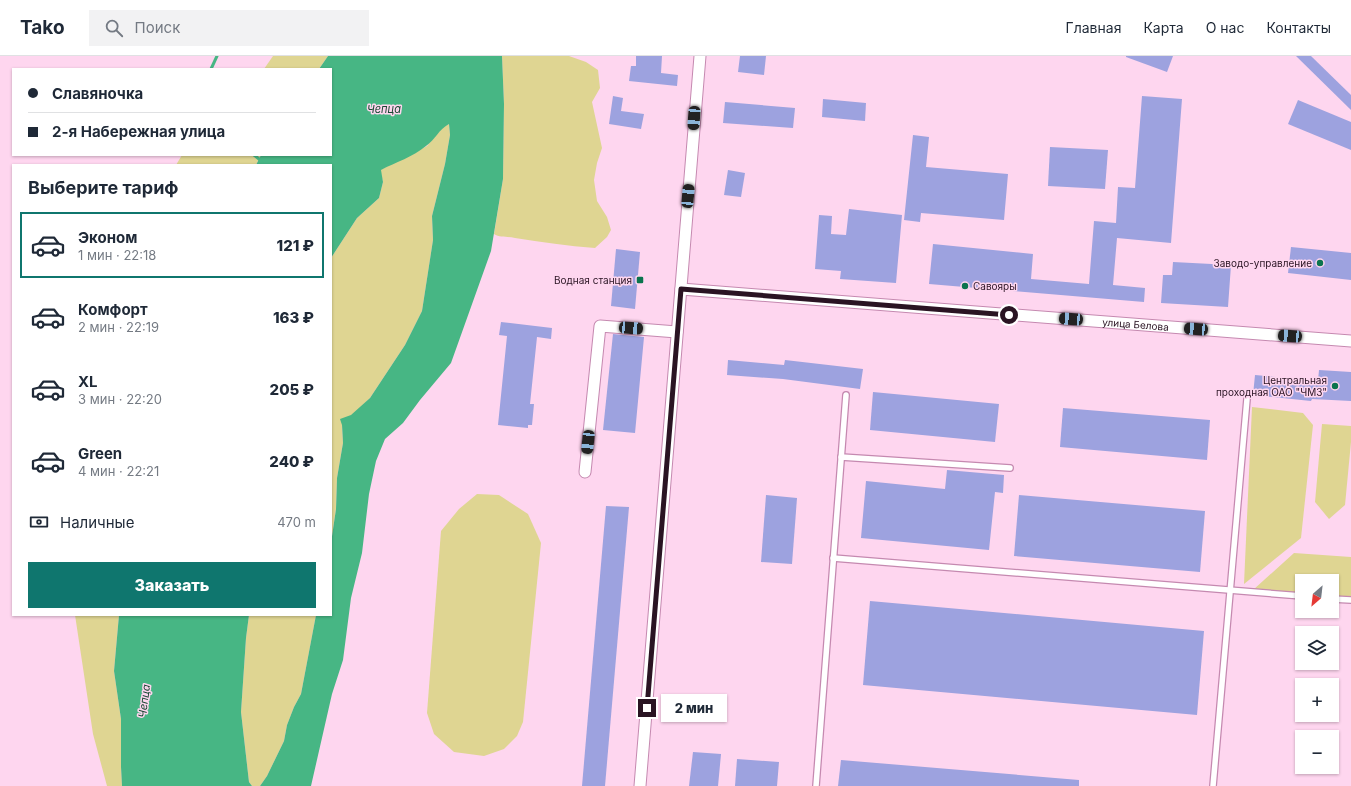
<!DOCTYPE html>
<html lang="ru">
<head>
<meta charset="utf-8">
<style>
  body { margin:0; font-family:Inter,sans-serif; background:#f2f2f3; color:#1f2937; height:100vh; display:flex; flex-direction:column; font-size:15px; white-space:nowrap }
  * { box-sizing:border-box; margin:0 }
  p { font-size:13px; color:#747a83 }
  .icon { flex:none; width:22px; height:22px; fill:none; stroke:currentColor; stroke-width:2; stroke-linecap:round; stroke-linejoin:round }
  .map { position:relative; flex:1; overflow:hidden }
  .sheet { position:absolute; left:12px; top:108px; width:320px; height:452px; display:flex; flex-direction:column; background:#fff; border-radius:0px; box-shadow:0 1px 3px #0004 }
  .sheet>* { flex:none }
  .banner { position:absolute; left:12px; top:12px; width:320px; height:88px; border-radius:0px; box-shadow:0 1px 3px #0004; display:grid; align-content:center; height:88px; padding:0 16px; background:#fff }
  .needle { width:26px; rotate:208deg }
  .controls { position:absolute; left:1295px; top:518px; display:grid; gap:8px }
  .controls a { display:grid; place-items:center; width:44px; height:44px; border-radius:0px; background:#fff; box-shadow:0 1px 3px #0004; font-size:20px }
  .end { position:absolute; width:18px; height:18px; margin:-9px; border:5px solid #2a1423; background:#fff; box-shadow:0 0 0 2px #fff }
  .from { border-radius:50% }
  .bubble { position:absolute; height:28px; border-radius:0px; background:#fff; box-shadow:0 1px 3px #0004; font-size:13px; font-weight:800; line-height:28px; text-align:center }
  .car { position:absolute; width:12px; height:24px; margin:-12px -6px; border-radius:5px; box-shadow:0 0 3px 1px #0007; background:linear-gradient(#222 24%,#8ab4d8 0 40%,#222 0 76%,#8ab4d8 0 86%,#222 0) }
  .banner b { display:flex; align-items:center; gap:14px; height:38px; font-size:15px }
  .banner b+b { border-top:1px solid #e0e1e3 }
  .banner i { width:10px; height:10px; background:#1f2937 }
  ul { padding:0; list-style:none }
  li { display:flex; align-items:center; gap:12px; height:66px; margin:0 8px 6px; padding:0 8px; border:2px solid transparent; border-radius:0px }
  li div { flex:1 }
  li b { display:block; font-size:15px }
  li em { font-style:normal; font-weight:800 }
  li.selected { border-color:#0f766e }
  li>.icon { width:36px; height:36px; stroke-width:1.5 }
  h2 { padding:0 16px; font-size:18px; line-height:48px }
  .pay { display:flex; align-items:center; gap:10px; height:44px; padding:0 16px; font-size:15px }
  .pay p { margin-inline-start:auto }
  .cta { display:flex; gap:8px; margin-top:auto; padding:8px 16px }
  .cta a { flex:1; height:46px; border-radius:0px; background:#0f766e; color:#fff; font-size:16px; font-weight:800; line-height:46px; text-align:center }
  header { display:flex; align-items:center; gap:24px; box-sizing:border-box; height:56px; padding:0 20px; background:#fff; border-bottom:1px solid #e0e1e3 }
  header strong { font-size:19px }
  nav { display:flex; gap:22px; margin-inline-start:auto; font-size:14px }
  .search { width:280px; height:36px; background:#f2f2f3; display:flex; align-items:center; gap:10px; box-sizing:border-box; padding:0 14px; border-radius:0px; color:#747a83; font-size:15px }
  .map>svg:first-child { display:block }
</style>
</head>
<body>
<header>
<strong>Tako</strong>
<div class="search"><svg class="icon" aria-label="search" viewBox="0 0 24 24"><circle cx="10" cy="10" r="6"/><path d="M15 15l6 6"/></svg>Поиск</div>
<nav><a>Главная</a><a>Карта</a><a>О нас</a><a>Контакты</a></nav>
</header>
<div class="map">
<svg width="1351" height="730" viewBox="0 0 1351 730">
  <rect width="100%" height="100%" fill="#fed6ef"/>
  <g fill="#dfd592">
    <polygon points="273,0 328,0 319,13 264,13"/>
    <path d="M502,0H569L586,6L598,14L600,32L592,46L602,92L597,107L594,124L597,145L607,161L611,174L607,181L595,192C568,190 541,186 515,182C507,180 500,182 494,178L503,123L504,48Z"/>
    <polygon points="449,68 450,79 445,108 432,160 433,184 422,255 405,289 370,342 342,369 343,387 337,422 336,453 331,487 331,202 357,162 379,142 383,126 380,114 427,90 443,71"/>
    <polygon points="182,99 261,99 256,109 176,109"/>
    <polygon points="1252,351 1303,357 1313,369 1301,482 1244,528"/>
    <polygon points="1322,368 1351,370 1351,386 1345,449 1329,463 1315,446"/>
    <polygon points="477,438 499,439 528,458 541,487 523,666 517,680 504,693 484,700 454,696 434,678 427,657 441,475 459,453"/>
    <polygon points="1294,497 1351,501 1351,544 1332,542 1332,525 1302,525 1302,539 1253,534"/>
    <polygon points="75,559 119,559 114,615 121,663 121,711 122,730 107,730 93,678"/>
    <polygon points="249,559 316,559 301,638 294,651 287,669 284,685 267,720 260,730 252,730 249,726 241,656 246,582"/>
  </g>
  <g fill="#47b684">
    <path d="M328,0H502L504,48L503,123L491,195L451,307L420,344L403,367L385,383L376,405L369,438L362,497L351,542L343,604L332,638L311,730H260L267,720L284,685L287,669L294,651L301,638L316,559H331V487L336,453L337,422L343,387L342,369L340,363L351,359L370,342L405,289L422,255L433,184L432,160L445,108L450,79L449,68C439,73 435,84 426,90C413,101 396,106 381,114L383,126L379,142L357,162L331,202V109H256L261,99H331V13H319Z"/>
    <polygon points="119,559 249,559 246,582 241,656 249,726 252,730 122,730 121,711 121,663 114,615"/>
  </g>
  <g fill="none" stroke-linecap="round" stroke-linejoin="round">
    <g stroke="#47b684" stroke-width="3">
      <polyline points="211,13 217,0"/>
      <polyline points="254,99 259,103 263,109"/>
    </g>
  </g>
  <g fill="#9da2df">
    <polygon points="636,0 662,0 661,17 678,19 677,30 629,25 631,10 636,10"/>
    <polygon points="740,0 766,0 764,19 738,16"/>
    <polygon points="1126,0 1173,0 1167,16 1126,1"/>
    <polygon points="1296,0 1311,0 1351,39 1351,54"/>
    <polygon points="613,40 623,42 621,55 644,58 641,73 609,68"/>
    <polygon points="1142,40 1182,43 1171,187 1117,182 1113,229 1145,232 1144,246 929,228 933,188 1033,198 1031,223 1089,228 1094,165 1116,167 1118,131 1135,132"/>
    <polygon points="823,43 866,47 865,65 822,61"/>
    <polygon points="1298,44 1351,66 1351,94 1288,68"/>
    <polygon points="725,46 795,52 793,72 723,67"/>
    <polygon points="913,79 929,81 926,111 1008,118 1004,164 921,157 920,166 904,164"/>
    <polygon points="1050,91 1108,94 1105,133 1048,130"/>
    <polygon points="728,114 745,117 741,141 724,139"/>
    <polygon points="849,153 902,159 896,227 840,223 841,215 815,213 819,159 832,160 831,178 846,179"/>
    <polygon points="1291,191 1351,197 1351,224 1288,217"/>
    <polygon points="616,193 640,196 635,253 611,250"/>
    <polygon points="1173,206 1231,209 1228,251 1161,247 1163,219 1172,219"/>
    <polygon points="501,266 552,272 551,283 537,281 530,348 534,348 532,369 528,369 528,372 498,369 507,280 499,279"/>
    <polygon points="613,278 644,281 635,377 603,374"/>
    <polygon points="728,304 784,309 785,304 863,313 860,333 783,323 727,319"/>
    <polygon points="1319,314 1351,316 1351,345 1312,343 1311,345 1253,339 1255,319 1318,325"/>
    <polygon points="873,336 999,348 995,386 870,374"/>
    <polygon points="1063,352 1210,364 1207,404 1060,391"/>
    <polygon points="947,414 1004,419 1003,437 995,436 989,494 861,482 866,425 945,433"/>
    <polygon points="766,439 797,442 792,508 761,506"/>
    <polygon points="1019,439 1205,455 1200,516 1014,500"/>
    <polygon points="606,450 629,451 605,730 582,730"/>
    <polygon points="870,545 1204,575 1197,659 863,629"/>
    <polygon points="693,696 721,698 718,730 689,730"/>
    <polygon points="737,703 779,706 777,730 735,730"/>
    <polygon points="841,704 1079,724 1079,730 838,730"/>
  </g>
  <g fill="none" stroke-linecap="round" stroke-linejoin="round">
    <defs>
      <g id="lane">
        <polyline points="841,401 1010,412"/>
        <polyline points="833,502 1302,540"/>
        <polyline points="1332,543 1351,544"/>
        <polyline points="816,730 846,339"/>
        <polyline points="1213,730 1247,343"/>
      </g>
      <g id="street">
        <path id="s1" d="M681,233L1351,285"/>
        <polyline points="585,416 600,270 677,276"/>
        <polyline points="640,730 700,0"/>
      </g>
    </defs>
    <use href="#lane" stroke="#c589b0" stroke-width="8"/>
    <use href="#street" stroke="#c589b0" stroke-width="13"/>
    <use href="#lane" stroke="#fff" stroke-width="5.5"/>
    <use href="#street" stroke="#fff" stroke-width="11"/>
  </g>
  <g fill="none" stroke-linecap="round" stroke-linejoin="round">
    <polyline stroke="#2a1423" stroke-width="5" points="647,652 681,233 1009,259"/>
  </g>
  <g fill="#0a744d" stroke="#fed6ef" stroke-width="1.5">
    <circle cx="1320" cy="207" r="4"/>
    <rect x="636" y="220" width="8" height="8" rx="2"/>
    <circle cx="965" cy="230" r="4"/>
    <circle cx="1335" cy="330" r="4"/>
  </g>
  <g text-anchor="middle" stroke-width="3" stroke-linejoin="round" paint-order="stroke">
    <g font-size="10" fill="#2a1423" stroke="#fed6ef" text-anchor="end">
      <text x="1312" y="211">Заводо-управление</text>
      <text x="632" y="228">Водная станция</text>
      <text x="973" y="234" text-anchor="start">Савояры</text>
      <text x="1327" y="328">Центральная<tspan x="1327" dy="12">проходная ОАО "ЧМЗ"</tspan></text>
    </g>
    <g font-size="10" fill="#2a1423" stroke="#fed6ef">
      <text dy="4" stroke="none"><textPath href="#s1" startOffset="456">улица Белова</textPath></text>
    </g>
    <g font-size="11" font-style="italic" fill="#184631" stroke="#fed6ef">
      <text x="384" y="57">Чепца</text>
      <text transform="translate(144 645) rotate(-83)" y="4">Чепца</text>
    </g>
  </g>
</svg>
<div class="controls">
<a><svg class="needle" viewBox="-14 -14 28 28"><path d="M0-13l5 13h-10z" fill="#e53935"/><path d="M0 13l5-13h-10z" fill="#747a83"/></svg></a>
<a><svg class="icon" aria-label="layers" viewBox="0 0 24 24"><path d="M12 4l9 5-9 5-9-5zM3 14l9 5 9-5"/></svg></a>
<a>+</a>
<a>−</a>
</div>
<i class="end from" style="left:1009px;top:259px"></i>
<i class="end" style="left:647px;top:652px"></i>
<div class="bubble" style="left:661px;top:638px;width:66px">2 мин</div>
<i class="car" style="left:694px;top:62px;rotate:184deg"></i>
<i class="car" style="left:688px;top:140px;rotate:5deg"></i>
<i class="car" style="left:1071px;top:263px;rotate:274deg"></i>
<i class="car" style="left:631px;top:272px;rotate:94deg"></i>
<i class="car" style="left:1196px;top:273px;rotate:274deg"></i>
<i class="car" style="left:1290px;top:280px;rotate:274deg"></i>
<i class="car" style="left:588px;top:386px;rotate:186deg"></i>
<div class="banner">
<b><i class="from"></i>Славяночка</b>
<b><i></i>2-я Набережная улица</b>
</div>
<section class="sheet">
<h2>Выберите тариф</h2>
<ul>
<li class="selected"><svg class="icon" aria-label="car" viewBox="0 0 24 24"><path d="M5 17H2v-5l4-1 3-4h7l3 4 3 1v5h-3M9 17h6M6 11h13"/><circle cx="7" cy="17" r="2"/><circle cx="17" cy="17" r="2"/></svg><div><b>Эконом</b><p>1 мин · 22:18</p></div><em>121 ₽</em></li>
<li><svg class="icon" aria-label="car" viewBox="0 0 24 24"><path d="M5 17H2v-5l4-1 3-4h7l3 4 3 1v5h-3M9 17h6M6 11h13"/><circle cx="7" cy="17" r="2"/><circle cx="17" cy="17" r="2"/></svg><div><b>Комфорт</b><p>2 мин · 22:19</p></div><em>163 ₽</em></li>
<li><svg class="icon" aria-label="car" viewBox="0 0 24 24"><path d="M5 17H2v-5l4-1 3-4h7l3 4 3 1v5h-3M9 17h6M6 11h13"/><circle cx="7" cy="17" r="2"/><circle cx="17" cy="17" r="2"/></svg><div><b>XL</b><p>3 мин · 22:20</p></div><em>205 ₽</em></li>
<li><svg class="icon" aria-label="car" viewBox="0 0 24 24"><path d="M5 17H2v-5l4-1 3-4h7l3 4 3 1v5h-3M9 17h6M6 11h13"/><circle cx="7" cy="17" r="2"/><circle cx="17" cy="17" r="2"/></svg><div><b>Green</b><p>4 мин · 22:21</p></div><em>240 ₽</em></li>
</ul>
<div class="pay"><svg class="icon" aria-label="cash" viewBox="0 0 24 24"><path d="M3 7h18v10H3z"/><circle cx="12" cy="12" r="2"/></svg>Наличные<p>470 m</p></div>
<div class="cta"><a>Заказать</a></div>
</section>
</div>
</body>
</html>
